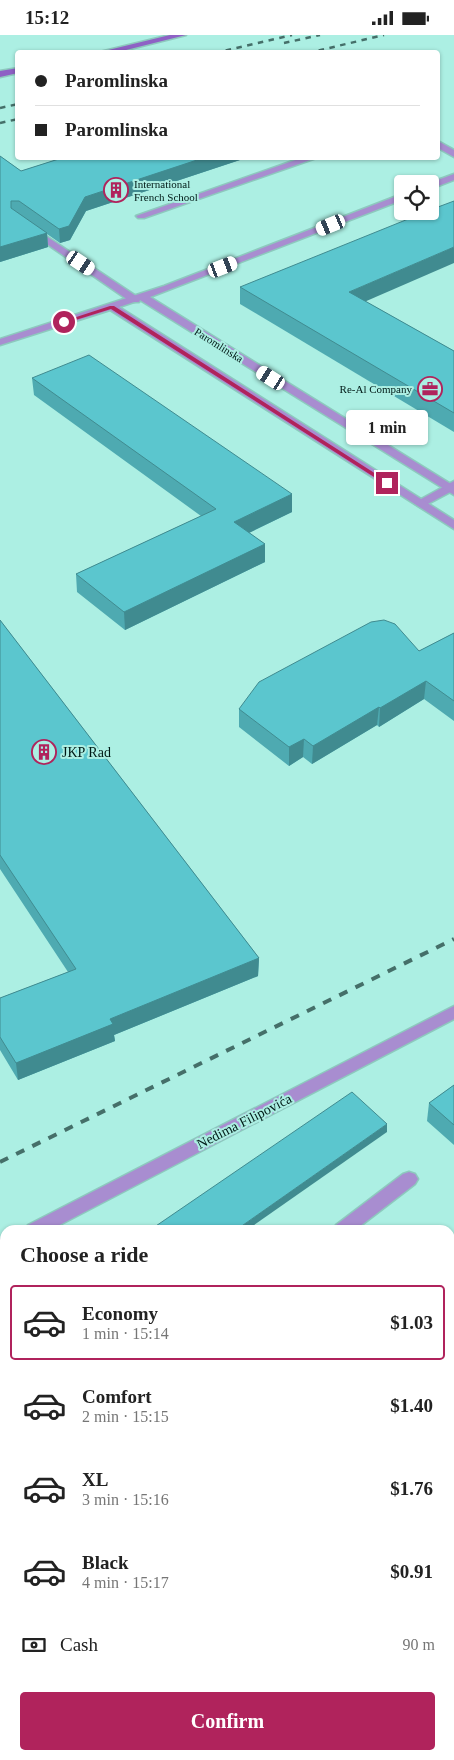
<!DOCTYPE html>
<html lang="en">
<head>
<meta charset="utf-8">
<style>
  body { margin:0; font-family:"Times New Roman",serif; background:#f6f6f6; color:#222; height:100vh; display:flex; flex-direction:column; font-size:19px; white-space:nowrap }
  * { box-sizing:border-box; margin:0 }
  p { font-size:16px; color:#767676 }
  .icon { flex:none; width:28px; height:28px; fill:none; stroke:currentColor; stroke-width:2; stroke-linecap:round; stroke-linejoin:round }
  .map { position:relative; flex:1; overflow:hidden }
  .sheet { position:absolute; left:0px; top:1190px; width:455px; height:535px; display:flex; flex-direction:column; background:#fff; border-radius:15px 15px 0 0; box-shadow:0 1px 4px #0004 }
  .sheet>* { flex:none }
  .hud { position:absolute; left:15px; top:15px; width:425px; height:110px; border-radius:5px; box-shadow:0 1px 4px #0004; display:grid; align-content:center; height:110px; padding:0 20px; background:#fff }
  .tools { position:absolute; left:394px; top:140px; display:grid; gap:10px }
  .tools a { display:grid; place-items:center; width:45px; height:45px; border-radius:5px; background:#fff; box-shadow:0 1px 4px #0004; font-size:25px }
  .end { position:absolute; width:22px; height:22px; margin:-11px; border:6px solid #b0235c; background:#fff; box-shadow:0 0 0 2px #fff }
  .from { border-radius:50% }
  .bubble { position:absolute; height:35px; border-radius:5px; background:#fff; box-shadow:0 1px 4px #0004; font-size:16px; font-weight:700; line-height:35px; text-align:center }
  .car { position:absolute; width:15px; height:30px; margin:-15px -8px; border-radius:6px; box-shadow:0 0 4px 1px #0007; background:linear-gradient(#fff 24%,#345 0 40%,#fff 0 76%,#345 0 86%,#fff 0) }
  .hud b { display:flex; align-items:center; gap:18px; height:48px; font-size:19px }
  .hud b+b { border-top:1px solid #e0e0e0 }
  .hud i { width:12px; height:12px; background:#222 }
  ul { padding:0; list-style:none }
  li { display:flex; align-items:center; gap:15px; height:75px; margin:0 10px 8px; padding:0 10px; border:2px solid transparent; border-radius:5px }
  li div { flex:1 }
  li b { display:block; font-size:19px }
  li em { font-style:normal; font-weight:700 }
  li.on { border-color:#b0235c }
  li>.icon { width:45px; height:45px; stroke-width:1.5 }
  h2 { padding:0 20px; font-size:22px; line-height:60px }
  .pay { display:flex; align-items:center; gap:12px; height:55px; padding:0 20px; font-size:19px }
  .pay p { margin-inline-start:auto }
  .cta { display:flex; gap:10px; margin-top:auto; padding:10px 20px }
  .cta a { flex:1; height:58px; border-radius:5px; background:#b0235c; color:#fff; font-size:20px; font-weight:700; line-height:58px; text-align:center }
  .status { display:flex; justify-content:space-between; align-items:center; height:35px; padding:0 25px; background:#fff; direction:ltr }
  .status svg { height:14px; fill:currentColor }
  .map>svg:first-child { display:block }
</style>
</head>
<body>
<div class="status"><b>15:12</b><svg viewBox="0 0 49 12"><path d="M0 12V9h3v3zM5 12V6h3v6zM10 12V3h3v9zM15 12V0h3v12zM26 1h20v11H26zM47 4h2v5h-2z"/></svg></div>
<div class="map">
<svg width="454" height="1725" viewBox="0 0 454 1725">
  <rect width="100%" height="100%" fill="#acefe3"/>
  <polygon fill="#e4a368" points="454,1386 454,1725 392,1725 388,1720 450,1720 450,1389"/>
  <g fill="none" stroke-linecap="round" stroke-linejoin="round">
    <defs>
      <g id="lane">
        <polygon points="438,106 454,115 454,122 438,113"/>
        <polygon points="304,122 319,122 144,183 138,183 136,181"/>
        <polygon points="31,191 139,263 140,265 139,267 131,267 28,196 28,192"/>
        <polygon points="454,446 454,455 424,471 420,472 414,468"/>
        <polygon points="409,1137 415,1139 418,1144 415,1149 355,1195 333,1195 336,1190 403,1139"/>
        <polygon points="241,1720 265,1720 267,1725 243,1725"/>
      </g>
      <g id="street">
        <polygon points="454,139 454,145 433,153 430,154 430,149 427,149"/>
        <polygon points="402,159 402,165 150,262 454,451 454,460 140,265 119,272 454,485 454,494 110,275 0,310 0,304 164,251"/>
        <polygon points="454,971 454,984 50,1195 25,1195 28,1190"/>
        <polygon points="5,1203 5,1219 0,1220 0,1204"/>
      </g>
      <g id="secondary">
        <polygon points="170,0 186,0 114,18 96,18"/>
        <polygon points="18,33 18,38 0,42 0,36"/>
      </g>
    </defs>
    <use href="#lane" stroke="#8dc9be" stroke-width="3"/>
    <use href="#street" stroke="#8dc9be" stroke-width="3"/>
    <use href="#secondary" stroke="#8dc9be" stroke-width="3"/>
    <use href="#lane" fill="#a88dd0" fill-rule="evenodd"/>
    <use href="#street" fill="#a88dd0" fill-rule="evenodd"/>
    <use href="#secondary" fill="#8e61c5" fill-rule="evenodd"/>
    <g stroke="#456f69" stroke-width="2.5" stroke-dasharray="5.5 5.5" stroke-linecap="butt">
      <polyline points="284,8 320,0"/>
      <polyline points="215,18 292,0"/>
      <polyline points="308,18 384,0"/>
      <polyline points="0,73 18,69"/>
      <polyline points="0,88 18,84"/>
    </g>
    <polyline stroke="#456f69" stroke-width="4" stroke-dasharray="9 9" stroke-linecap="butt" points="0,1127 454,904"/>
  </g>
  <g fill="#4eaab1">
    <polygon points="0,121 21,136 65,122 249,122 86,176 70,205 60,208 47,199 48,212 0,227"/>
    <polygon points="240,252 365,266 454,316 454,397 240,269"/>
    <polygon points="32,343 292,459 292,477 249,498 265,509 265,527 125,595 77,557 76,539 201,481 34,360"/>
    <polygon points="0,585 259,923 258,941 114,1000 115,1006 18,1045 0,1015 0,963 68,937 0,834"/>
    <polygon points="454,598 454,686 424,664 379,692 377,690 312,729 303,722 289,731 239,692 239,674 419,616"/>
    <polygon points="454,1050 454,1110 427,1086 429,1068"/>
  </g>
  <g fill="#408b90">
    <polygon points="206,122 249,122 86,176 70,205 60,208 59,194 85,162"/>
    <polygon points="47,198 48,212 0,227 0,212"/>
    <polygon points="454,212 454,228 348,274 349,257"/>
    <polygon points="292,459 292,477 234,505 234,487"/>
    <polygon points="265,509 265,527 125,595 124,577"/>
    <polygon points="426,646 424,664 379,692 380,673"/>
    <polygon points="379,672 377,690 312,729 313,711"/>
    <polygon points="304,704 303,722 289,731 289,712"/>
    <polygon points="259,923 258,941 114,1000 115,1006 18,1045 16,1028 110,984"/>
    <polygon points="387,1089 387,1097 247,1195 236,1195"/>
    <polygon points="5,1357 5,1370 0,1373 0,1359"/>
  </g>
  <g fill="#5bc6ce" stroke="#408b90">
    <polygon points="0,121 21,136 65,122 206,122 85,162 69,191 59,194 19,166 11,166 11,173 47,198 0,212"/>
    <polygon points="454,166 454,212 349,257 454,316 454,378 240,252 428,176 430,176 430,175"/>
    <polygon points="89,320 292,459 234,487 265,509 124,577 76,539 216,474 32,343"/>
    <polygon points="0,585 259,923 110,984 113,989 16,1028 0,1002 0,963 76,934 0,820"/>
    <polygon points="384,585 395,589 419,616 454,598 454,666 426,646 380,673 379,672 313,711 304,704 289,712 239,674 259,647 371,587"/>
    <polygon points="454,1050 454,1090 429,1068"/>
    <polygon points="352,1057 387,1089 236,1195 150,1195"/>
    <polygon points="0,1326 5,1334 5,1357 0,1359"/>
    <polygon points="0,1557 5,1563 5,1720 130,1720 134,1725 0,1725"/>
  </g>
  <polygon fill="#b0235c" points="110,271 114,271 390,448 385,449 111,274 66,288 61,287"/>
  <defs>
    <symbol id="building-ring" viewBox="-11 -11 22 22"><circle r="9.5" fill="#acefe3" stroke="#b0235c" stroke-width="1.5"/><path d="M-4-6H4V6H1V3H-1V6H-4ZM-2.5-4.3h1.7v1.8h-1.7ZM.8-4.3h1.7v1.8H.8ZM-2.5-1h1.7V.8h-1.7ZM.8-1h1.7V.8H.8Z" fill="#b0235c"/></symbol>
    <symbol id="office-ring" viewBox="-11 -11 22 22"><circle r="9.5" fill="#acefe3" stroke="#b0235c" stroke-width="1.5"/><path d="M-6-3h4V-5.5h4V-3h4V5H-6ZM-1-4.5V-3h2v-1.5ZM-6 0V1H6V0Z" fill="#b0235c"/></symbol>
  </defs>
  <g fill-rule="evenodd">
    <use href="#building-ring" x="102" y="141" width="28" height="28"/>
    <use href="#office-ring" x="416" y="340" width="28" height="28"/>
    <use href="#building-ring" x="30" y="703" width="28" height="28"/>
  </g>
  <g text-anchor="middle" stroke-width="4" stroke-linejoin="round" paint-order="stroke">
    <g font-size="11" fill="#001a17" stroke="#acefe3" text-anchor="start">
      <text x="134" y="153">International<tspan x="134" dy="13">French School</tspan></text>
      <text x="412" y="358" text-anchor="end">Re-Al Company</text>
    </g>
    <g font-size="11" fill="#001a17" stroke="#acefe3">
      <text transform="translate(219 310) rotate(32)" y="4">Paromlinska</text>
    </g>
    <g font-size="14" fill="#001a17" stroke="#acefe3" text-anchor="start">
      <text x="62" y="722">JKP Rad</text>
    </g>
    <g font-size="14" fill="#001a17" stroke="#acefe3">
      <text transform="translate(244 1086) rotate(-27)" y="5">Nedima Filipovića</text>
    </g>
  </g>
</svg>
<div class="tools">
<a><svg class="icon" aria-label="locate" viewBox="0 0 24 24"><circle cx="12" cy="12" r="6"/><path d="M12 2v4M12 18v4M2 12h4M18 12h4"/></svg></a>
</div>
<i class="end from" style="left:64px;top:287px"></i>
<i class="end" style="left:387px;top:448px"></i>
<div class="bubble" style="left:346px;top:375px;width:82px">1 min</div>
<i class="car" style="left:331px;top:190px;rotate:248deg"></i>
<i class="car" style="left:81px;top:228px;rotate:124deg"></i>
<i class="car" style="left:223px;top:232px;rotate:69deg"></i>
<i class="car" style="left:271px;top:343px;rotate:302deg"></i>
<div class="hud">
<b><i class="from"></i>Paromlinska</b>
<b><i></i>Paromlinska</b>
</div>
<section class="sheet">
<h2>Choose a ride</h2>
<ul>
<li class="on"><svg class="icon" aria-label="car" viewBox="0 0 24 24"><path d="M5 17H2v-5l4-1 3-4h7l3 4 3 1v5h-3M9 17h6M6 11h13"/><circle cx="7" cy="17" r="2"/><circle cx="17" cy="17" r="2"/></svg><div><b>Economy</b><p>1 min · 15:14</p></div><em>$1.03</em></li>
<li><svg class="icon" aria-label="car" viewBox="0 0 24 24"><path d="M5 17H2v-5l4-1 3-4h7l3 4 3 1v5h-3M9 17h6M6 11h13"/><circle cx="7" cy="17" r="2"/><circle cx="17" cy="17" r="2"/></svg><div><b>Comfort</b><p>2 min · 15:15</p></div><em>$1.40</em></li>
<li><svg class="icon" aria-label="car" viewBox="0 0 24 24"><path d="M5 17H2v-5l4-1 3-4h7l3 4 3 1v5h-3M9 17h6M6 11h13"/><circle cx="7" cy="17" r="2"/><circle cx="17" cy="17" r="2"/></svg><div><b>XL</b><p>3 min · 15:16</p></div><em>$1.76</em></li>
<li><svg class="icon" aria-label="car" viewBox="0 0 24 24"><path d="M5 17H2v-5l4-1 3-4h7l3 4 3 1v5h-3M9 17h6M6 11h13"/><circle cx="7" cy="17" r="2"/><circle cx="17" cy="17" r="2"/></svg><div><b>Black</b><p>4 min · 15:17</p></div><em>$0.91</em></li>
</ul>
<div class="pay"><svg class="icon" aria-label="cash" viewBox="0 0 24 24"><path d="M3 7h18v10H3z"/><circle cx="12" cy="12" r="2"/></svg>Cash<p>90 m</p></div>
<div class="cta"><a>Confirm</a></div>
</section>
</div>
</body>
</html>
